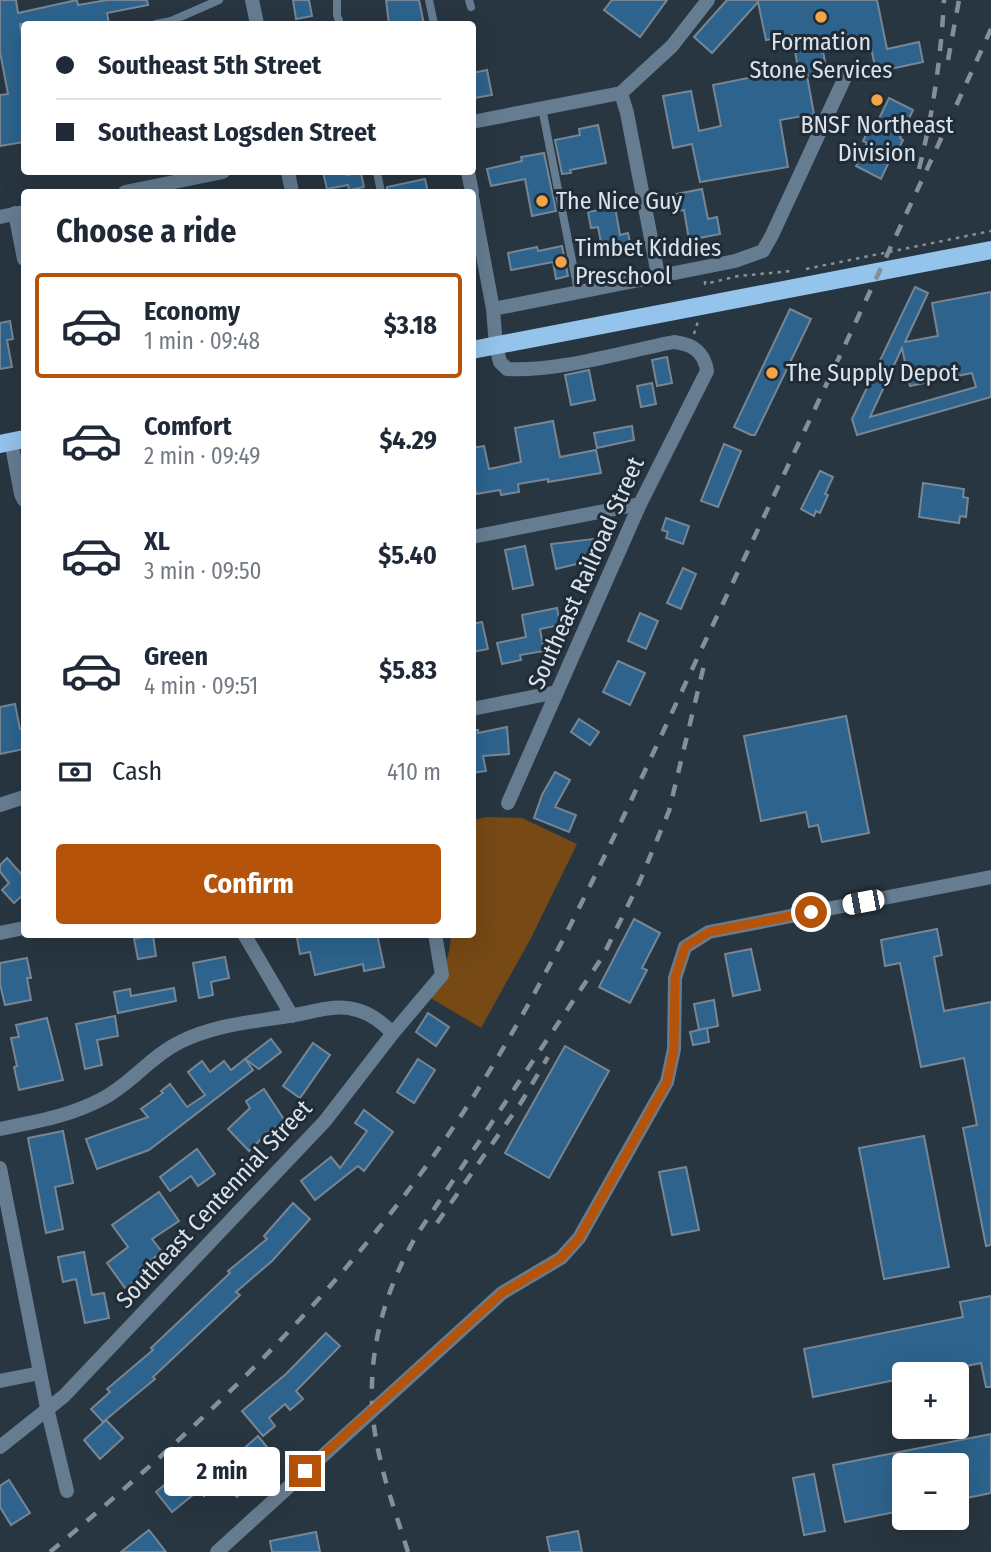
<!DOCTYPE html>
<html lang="en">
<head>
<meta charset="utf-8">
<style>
  body { margin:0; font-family:"Fira Sans Condensed",sans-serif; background:#f6f6f7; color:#1f2937; height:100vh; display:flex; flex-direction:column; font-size:26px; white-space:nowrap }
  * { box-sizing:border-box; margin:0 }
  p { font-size:23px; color:#747a83 }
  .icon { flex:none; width:38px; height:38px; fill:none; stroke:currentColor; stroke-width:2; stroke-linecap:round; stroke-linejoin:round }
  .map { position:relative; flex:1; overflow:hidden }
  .sheet { position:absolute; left:21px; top:189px; width:455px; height:749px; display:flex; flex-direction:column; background:#fff; border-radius:7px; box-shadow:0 7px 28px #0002 }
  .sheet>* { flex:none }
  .hud { position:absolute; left:21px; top:21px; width:455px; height:154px; border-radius:7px; box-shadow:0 7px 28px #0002; display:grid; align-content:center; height:154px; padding:0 35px; background:#fff }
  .fabs { position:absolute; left:892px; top:1362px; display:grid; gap:14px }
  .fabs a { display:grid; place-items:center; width:77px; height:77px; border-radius:7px; background:#fff; box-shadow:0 7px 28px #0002; font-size:35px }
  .end { position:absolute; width:32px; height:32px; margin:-16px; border:9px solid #b45309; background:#fff; box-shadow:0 0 0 4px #fff }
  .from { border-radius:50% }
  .bubble { position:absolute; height:49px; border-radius:7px; background:#fff; box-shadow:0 7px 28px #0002; font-size:23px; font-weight:700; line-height:49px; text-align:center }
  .car { position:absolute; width:21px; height:42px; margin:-21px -10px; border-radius:9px; box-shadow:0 0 5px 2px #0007; background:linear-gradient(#fff 24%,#345 0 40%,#fff 0 76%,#345 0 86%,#fff 0) }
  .hud b { display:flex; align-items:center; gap:24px; height:66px; font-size:26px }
  .hud b+b { border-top:2px solid #e0e1e3 }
  .hud i { width:18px; height:18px; background:#1f2937 }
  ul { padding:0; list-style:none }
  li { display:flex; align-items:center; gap:21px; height:105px; margin:0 14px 10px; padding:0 21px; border:4px solid transparent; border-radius:7px }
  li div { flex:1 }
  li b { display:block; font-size:26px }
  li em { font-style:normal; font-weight:700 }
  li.selected { border-color:#b45309 }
  li>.icon { width:63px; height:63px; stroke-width:1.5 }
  h2 { padding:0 35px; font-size:32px; line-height:84px }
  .pay { display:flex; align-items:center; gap:18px; height:77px; padding:0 35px; font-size:26px }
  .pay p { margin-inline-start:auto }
  .primary-button { display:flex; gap:14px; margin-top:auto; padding:14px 35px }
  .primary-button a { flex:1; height:80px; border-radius:7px; background:#b45309; color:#fff; font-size:28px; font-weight:700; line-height:80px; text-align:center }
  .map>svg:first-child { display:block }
</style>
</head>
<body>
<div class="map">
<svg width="991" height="1552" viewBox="0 0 991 1552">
  <rect width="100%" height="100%" fill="#283641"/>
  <path fill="#764915" d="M487,817L522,818L577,844L531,938L481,1028L429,997C441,976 450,959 451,935L472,934L473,820Z"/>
  <g fill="#2d638d" stroke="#778694" stroke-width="2" fill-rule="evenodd">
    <polygon points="0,0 16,0 18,13 77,0 78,5 107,0 147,0 148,5 107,13 109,24 20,24 24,47 24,142 0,146 0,95 8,94 0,52"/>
    <polygon points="293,0 309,0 312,16 296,19"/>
    <polygon points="386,0 419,0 424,24 389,24"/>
    <polygon points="612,0 667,0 640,37 604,10"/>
    <polygon points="727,0 877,0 887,49 919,42 923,62 876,72 870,42 823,51 827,72 807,76 814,114 780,120 788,167 700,182 692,144 673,148 663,96 691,91 699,131 721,126 713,85 798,68 792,35 766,40 758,2 712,53 694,37"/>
    <polygon points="487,70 492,95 474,98 472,73"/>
    <polygon points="889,98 913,110 900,138 903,140 897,152 894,151 881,179 856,166 867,143 863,141 871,125 875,127"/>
    <polygon points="598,125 606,163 570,170 571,173 562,174 555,140 580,135 579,129"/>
    <polygon points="544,153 556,211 532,216 525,179 491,186 487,169 522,161 521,157"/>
    <polygon points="323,172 346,172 347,175 361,173 364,187 349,190 348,185 327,189"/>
    <polygon points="425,179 428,192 387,192 387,187"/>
    <polygon points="702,189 708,219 717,217 720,234 689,240 684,210 674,212 671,195"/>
    <polygon points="615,207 620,235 628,233 632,252 604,258 598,227 591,228 588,212"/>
    <polygon points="562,246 568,276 556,279 553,262 511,270 508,253 537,247 538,251"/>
    <path d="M915,287L928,293L905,342L938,336L932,303L991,292V397L857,435L852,419ZM902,348L910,386L972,373L976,387L870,417Z"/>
    <polygon points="790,309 811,319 755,435 751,435 734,427"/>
    <polygon points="10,321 13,339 7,340 12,367 0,369 0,323"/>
    <polygon points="667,357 672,383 657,386 652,360"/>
    <polygon points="589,370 595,400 571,405 565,375"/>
    <polygon points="652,383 656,404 641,407 637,386"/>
    <polygon points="553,421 560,457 596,450 601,473 548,482 548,479 518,484 519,492 501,495 500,490 476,494 472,474 472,448 484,446 489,469 521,462 515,428"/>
    <polygon points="632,426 634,440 597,448 594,433"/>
    <polygon points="724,444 741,451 718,507 701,501"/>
    <polygon points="820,471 833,477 825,494 828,495 820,513 816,511 814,516 801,509"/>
    <polygon points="923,483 964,489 963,497 968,498 966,517 960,516 959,523 919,517"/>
    <polygon points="666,518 689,526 683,544 666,538 668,532 662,530"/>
    <polygon points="593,539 597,559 556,569 551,544"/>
    <polygon points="525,546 533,585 513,589 505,550"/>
    <polygon points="683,568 696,574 681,609 667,603"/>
    <polygon points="557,608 560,625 540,629 544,651 520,655 521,660 502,664 497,643 526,637 522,615"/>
    <polygon points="640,613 658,621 646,649 628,641"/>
    <polygon points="482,622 488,649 472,652 472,624"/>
    <polygon points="618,661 645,673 630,705 603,692"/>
    <polygon points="15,704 20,729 24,728 24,749 0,754 0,707"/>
    <polygon points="846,716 869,833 822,842 818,825 809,827 806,812 761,821 744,736"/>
    <polygon points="579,719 599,732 590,745 571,732"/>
    <polygon points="507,727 509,754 483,756 486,771 472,773 472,730 478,730 478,733"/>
    <polygon points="555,772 570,780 555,807 576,815 569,832 534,818 542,795"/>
    <polygon points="7,858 24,877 24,894 14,903 2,890 9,883 0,872 0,865"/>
    <polygon points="634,919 660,933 642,968 647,970 630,1003 599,987"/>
    <polygon points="937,929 942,955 934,957 944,1011 991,1002 991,1245 986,1246 963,1128 977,1125 964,1058 921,1067 900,963 885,966 881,940"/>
    <polygon points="315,934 377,934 384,967 364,971 363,964 315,975 310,952 300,954 297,938"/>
    <polygon points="153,935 156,956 138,959 134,939"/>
    <polygon points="751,949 760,990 733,996 725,954"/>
    <polygon points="225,957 229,978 211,982 213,995 199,998 193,963"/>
    <polygon points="27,958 31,978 27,978 31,1000 5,1005 0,984 0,963"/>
    <polygon points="174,988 176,1001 118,1013 114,992 130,989 131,996"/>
    <polygon points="714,1000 718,1026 699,1030 694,1004"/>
    <polygon points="428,1013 449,1027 436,1046 416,1032"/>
    <polygon points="115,1016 118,1036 97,1040 102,1065 85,1069 76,1024"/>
    <polygon points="47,1018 63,1080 19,1090 14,1067 17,1066 11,1038 19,1037 16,1025"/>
    <polygon points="707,1028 709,1042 693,1045 690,1032"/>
    <polygon points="271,1039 281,1052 259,1069 245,1059"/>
    <polygon points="313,1043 330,1055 300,1098 283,1086"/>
    <polygon points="565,1046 609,1071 549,1178 505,1153"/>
    <polygon points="245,1059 253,1070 149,1150 97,1169 86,1139 148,1117 141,1109 163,1093 161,1091 170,1084 187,1107 205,1095 188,1072 202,1061 210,1072 224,1061 231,1070"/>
    <polygon points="418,1059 435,1070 414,1103 397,1092"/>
    <polygon points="264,1089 285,1121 268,1132 249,1151 228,1129 250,1108 246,1101"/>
    <polygon points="364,1110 393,1132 364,1171 358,1166 315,1200 301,1181 331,1157 340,1168 367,1131 355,1123"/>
    <polygon points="63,1131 73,1183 55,1187 63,1229 46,1233 28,1138"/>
    <polygon points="924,1136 949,1267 884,1279 859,1148"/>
    <polygon points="197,1149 215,1174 198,1186 191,1176 170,1191 160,1177"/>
    <polygon points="686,1167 699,1230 672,1235 659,1172"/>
    <polygon points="159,1192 179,1221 152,1239 162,1252 140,1268 144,1274 125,1288 107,1263 128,1247 112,1225"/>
    <polygon points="293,1203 310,1219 272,1261 236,1292 240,1295 153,1377 155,1379 103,1422 91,1409 110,1392 107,1389 153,1350 151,1348 230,1273 228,1271 267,1239 264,1236"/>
    <polygon points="84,1252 92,1295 104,1293 109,1318 85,1323 76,1279 63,1282 58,1257"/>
    <polygon points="991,1296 991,1387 986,1387 981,1363 928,1374 905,1374 905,1378 813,1397 804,1349 963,1317 960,1302"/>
    <polygon points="326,1333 340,1346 296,1391 303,1399 290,1410 285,1404 269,1418 275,1426 263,1436 242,1411 286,1374"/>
    <polygon points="106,1420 123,1438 100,1459 84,1440"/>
    <polygon points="991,1434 991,1493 957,1500 957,1465 905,1465 905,1510 845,1522 833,1465"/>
    <polygon points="258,1436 276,1458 248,1480 251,1484 237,1497 216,1473"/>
    <polygon points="197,1458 218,1484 204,1496 199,1490 172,1512 156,1492"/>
    <polygon points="814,1474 825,1531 804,1535 793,1478"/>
    <polygon points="9,1480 30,1513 11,1525 0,1507 0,1486"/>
    <polygon points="149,1530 166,1552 121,1552"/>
    <polygon points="578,1531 582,1552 550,1552 547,1537"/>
    <polygon points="316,1532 320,1552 272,1552 270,1541"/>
  </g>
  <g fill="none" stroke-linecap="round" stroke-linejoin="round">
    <g stroke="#85909a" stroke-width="2.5" stroke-dasharray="3.5 5" stroke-linecap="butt">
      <polyline points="806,269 991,231"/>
      <polyline points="705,281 705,284 738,276 792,271"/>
      <polyline points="694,334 698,321"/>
    </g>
    <g stroke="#667c90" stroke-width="8">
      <polyline points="337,0 337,15 340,24"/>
      <polyline points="429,0 434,24"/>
      <polyline points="469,0 471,7"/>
      <polyline points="156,24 171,21 219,0"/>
      <polyline points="542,108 578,291"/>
      <polyline points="377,172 381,192"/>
    </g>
    <g stroke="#667c90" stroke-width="14">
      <polyline points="252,0 257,24"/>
      <polyline points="621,93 627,113 658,275"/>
      <polyline points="288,172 292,192"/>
      <polyline points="468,172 472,192"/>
      <path d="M472,197L493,309L496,346L500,362L507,369C558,372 622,352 674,342C692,344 704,351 707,371L640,504L508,803"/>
      <polyline points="15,213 24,259"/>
      <polyline points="493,309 735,261 763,251 772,235 847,73"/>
      <polyline points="11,441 21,494 24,500"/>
      <polyline points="472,537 640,504"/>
      <polyline points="472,709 557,692"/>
      <polyline points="0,805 24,797"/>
      <polyline points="0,933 24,928"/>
      <polyline points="244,934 292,1016"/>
      <path d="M0,1129C38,1121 67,1117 102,1099C130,1085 151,1056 180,1042C216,1024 255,1022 294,1015C315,1012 336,1003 357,1010C372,1014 382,1023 393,1033"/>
      <polyline points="0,1168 47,1408 67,1491"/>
      <polyline points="0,1381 40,1373"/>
      <polyline points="0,1447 64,1396 325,1121 393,1033 442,975 435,934"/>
      <polyline points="217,1552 502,1293 561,1258 579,1238 667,1082 674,1049 675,978 685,947 709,932 991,877"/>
    </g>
    <g stroke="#667c90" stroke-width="14">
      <polyline points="472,122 621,93 672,46 708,0"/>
      <polyline points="125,192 223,172"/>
      <polyline points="0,217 24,212"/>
    </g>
    <g stroke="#94c3eb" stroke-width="18">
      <polyline points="472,350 991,250"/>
      <polyline points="0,444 24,439"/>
    </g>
    <g stroke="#858f99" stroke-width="4.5" stroke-dasharray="12 12" stroke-linecap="butt">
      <polyline points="948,60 959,0"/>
      <path d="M919,169C933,113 941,58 944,0"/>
      <polyline points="437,1223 522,1101 548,1057"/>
      <path d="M50,1552C189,1436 310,1323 419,1176C538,1015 617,829 702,648C799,442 897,237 991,29"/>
      <path d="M408,1552C398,1520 386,1487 379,1454C361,1377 378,1300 418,1233L603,956L639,883L669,811L706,657"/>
    </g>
  </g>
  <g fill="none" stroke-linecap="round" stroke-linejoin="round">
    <polyline stroke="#b45309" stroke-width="9" points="305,1471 502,1293 561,1258 579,1238 667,1082 674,1049 675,978 685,947 709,932 811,912"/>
  </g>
  <g fill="#f6a247" stroke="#1f2c37" stroke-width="2.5">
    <circle cx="821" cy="17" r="7"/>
    <circle cx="877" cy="100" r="7"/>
    <circle cx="542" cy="201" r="7"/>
    <circle cx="561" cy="262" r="7"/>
    <circle cx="772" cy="373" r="7"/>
  </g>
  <g text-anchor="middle" stroke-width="6" stroke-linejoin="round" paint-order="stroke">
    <g font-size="24" fill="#dae2ea" stroke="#1f2c37" text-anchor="start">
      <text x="821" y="50" text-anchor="middle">Formation<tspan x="821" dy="28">Stone Services</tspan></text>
      <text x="877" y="133" text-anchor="middle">BNSF Northeast<tspan x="877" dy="28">Division</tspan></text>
      <text x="556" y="209">The Nice Guy</text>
      <text x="575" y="256">Timbet Kiddies<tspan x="575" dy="28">Preschool</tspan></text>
      <text x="786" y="381">The Supply Depot</text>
    </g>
    <g font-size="24" fill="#dae2ea" stroke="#1f2c37">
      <text transform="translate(586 573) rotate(-66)" y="8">Southeast Railroad Street</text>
      <text transform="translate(214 1204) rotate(-47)" y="8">Southeast Centennial Street</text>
    </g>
  </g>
</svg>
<div class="fabs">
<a>+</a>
<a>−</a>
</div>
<i class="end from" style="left:811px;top:912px"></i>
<i class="end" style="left:305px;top:1471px"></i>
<div class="bubble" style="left:164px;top:1447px;width:116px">2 min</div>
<i class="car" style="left:863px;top:902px;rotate:259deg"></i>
<div class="hud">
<b><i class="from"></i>Southeast 5th Street</b>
<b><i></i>Southeast Logsden Street</b>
</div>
<section class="sheet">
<h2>Choose a ride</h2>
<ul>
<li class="selected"><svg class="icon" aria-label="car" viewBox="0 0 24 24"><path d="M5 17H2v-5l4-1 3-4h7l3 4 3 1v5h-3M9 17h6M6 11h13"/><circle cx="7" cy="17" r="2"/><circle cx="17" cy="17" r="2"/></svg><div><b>Economy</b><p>1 min · 09:48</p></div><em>$3.18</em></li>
<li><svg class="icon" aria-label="car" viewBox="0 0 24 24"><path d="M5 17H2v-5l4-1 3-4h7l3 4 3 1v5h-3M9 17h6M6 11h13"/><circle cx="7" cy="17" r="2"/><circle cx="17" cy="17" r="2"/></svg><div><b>Comfort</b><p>2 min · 09:49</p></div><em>$4.29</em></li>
<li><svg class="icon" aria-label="car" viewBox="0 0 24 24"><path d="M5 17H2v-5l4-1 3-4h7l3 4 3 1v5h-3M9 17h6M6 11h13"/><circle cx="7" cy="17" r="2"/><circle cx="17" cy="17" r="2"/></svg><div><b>XL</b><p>3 min · 09:50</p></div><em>$5.40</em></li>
<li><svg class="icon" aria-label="car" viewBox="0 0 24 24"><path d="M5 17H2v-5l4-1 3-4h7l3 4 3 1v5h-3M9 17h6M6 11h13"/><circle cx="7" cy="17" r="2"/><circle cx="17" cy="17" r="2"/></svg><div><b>Green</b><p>4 min · 09:51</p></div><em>$5.83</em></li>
</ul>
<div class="pay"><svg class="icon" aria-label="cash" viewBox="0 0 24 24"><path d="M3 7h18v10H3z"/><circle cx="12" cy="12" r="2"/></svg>Cash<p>410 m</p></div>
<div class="primary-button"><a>Confirm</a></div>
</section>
</div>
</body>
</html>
